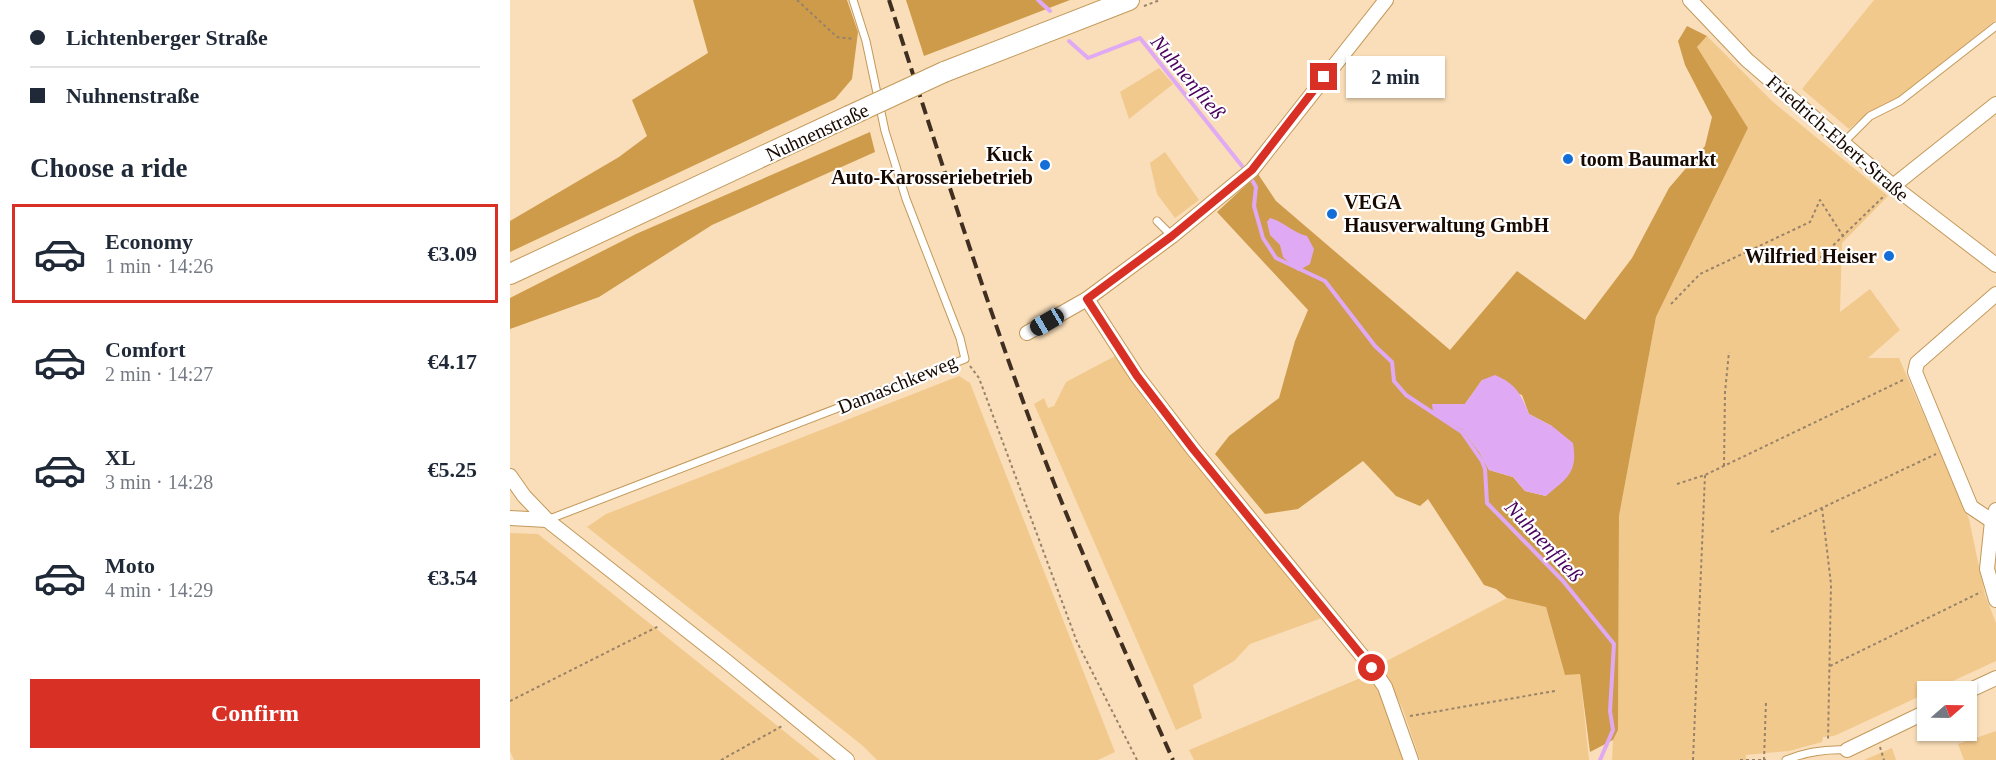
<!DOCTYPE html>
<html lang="en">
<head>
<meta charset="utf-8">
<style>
  body { margin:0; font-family:"Times New Roman",serif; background:#f2f2f3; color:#1f2937; height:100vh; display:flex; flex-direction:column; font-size:22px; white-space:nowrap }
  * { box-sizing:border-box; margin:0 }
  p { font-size:20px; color:#747a83 }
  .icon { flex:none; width:33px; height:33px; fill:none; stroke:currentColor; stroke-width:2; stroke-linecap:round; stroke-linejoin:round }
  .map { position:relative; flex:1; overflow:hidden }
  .details { display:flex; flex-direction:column; background:#fff; width:510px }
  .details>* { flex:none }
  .top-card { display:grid; align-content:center; height:132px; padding:0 30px; background:#fff }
  .needle { width:39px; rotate:70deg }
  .fabs { position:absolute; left:1407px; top:681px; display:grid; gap:12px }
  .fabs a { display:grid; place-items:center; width:60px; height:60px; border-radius:0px; background:#fff; box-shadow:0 2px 4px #0004; font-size:30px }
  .end { position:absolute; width:27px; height:27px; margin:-14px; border:8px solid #d93025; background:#fff; box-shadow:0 0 0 3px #fff }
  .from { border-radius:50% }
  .bubble { position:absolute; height:42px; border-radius:0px; background:#fff; box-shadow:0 2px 4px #0004; font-size:20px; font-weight:600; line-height:42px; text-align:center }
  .car { position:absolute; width:18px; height:36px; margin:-18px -9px; border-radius:8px; box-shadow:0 0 4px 2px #0007; background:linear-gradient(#222 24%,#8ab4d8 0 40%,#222 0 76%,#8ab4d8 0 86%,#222 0) }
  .top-card b { display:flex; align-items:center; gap:21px; height:57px; font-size:22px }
  .top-card b+b { border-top:2px solid #e0e1e3 }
  .top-card i { width:15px; height:15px; background:#1f2937 }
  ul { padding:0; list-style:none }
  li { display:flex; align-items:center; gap:18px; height:99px; margin:0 12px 9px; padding:0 18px; border:3px solid transparent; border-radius:0px }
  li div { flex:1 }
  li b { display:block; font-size:22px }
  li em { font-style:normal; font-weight:600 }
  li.on { border-color:#d93025 }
  li>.icon { width:54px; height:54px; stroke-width:1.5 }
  h2 { padding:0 30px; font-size:27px; line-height:72px }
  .button { display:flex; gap:12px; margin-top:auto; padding:12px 30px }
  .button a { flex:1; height:69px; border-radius:0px; background:#d93025; color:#fff; font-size:24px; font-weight:600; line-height:69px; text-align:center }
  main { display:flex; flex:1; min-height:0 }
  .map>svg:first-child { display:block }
</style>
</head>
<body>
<main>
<section class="details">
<div class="top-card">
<b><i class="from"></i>Lichtenberger Straße</b>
<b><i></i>Nuhnenstraße</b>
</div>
<h2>Choose a ride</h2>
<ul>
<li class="on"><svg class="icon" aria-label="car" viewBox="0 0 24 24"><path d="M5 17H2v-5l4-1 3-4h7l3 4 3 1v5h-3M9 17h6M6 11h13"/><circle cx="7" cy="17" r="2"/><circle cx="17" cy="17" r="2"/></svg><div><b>Economy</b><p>1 min · 14:26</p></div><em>€3.09</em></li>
<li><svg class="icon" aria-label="car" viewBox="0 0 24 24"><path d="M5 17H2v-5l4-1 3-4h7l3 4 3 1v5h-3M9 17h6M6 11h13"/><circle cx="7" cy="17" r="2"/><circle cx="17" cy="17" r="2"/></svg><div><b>Comfort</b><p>2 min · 14:27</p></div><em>€4.17</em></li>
<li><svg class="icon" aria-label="car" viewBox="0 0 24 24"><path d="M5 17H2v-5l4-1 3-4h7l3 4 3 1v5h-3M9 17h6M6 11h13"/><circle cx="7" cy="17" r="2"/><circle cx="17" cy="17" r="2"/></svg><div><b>XL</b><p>3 min · 14:28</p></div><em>€5.25</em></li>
<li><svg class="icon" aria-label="car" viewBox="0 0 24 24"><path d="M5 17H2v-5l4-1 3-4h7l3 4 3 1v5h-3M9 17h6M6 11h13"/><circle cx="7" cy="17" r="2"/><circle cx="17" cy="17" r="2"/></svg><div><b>Moto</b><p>4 min · 14:29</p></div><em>€3.54</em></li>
</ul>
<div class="button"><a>Confirm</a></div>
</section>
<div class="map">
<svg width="1486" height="760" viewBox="0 0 1486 760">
  <rect width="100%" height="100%" fill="#f9deb9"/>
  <g fill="#f2c98d">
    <polygon points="1364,0 1486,0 1486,20 1387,99 1359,112 1339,129 1292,89"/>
    <polygon points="1197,36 1263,102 1378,196 1332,243 1330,312 1360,289 1390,330 1358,358 1389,358 1459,519 1475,595 1486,623 1486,661 1324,736 1313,737 1312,742 1279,751 1236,755 1236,760 1102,760 1103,740 1108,730 1109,516 1146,317 1238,128 1187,47"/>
    <polygon points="649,68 663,84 619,119 610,92"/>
    <polygon points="655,152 689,200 665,218 647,194 640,163"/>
    <polygon points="605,356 640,407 812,618 740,644 724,661 683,685 692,718 666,730 524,404 534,398 538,408 544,406 556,382"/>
    <polygon points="449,376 460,383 605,752 588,760 367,760 353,746 77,527 96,514"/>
    <polygon points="0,533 28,534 310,760 4,760 0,751"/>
    <polygon points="997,598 1036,607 1055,675 1070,673 1079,760 910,760 893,710 871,664"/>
    <polygon points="860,674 881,720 894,760 684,760 679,750"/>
    <polygon points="1486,731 1486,760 1454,760 1448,744"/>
    <polygon points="1382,748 1386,760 1354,760"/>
  </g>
  <g fill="#ce9b4a" fill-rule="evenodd">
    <polygon points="183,0 337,0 348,32 342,79 325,99 0,252 0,221 109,157 137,136 122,100 198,53"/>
    <polygon points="396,0 560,0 414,56"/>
    <path d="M1177,26L1197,36L1187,47L1238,128L1146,317L1109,516L1108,730L1103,740L1080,752L1070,674L1055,675L1036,607L997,598L986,589L974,585L918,499L910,506L886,496L853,461L788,509L755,514L705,454L719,436L769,398L785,341L798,310L707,212L748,174L766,201L940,350L1007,271L1075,320L1122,258L1159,188L1195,146L1202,117L1175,65L1168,41ZM972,380L1012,395L1019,414L1042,426L1036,496L1015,491L1003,477L979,470L970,453L953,430L955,404Z"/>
    <polygon points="360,132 365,152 202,225 89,297 0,329 0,298 126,234"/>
  </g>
  <g fill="#dfaaf3">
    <path d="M760,218C775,222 781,232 797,236L804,249L800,264L788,271L773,257L770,245L760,235L757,222Z"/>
    <path d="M985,375C1006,384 1011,394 1019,414L1042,426L1063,443C1068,473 1057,478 1036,496L1015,491L1003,477L979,470L970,453L953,430L923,412L922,404H955L972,380Z"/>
  </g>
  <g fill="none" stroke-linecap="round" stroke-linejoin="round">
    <g stroke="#dfaaf3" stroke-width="4">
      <polyline points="528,0 540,11"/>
      <polyline points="559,41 578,58 630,38 732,166"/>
      <polyline points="742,180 746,187 744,206 753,238 766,258 815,281 865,346 882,362 884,381 896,395 952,432 972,461 975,469 977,503 1053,581 1104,644 1100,711 1103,730 1090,760"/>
    </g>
    <defs>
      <g id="lane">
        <polyline points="1333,143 1360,116 1390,101 1486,26"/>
        <polyline points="647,221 662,236"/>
        <polyline points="37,520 455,359 450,338 396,199 375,131 356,41 343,0"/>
        <path d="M1276,760C1296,752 1315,749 1337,750"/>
      </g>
      <g id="street">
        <polyline points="1180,0 1237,60 1383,186 1486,265"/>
        <polyline points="1383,186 1486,104"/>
        <polyline points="577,299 627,376 683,449 862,668 875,687 901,760"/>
        <polyline points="517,333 577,299 662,236 742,170 876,0"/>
        <polyline points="0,476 14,496 37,520 216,661 337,760"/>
        <polyline points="1486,510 1482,521 1477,569 1486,600"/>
        <polyline points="0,518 37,520"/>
        <polyline points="1482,521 1461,507 1405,372 1407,363 1486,294"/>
        <polyline points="1456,692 1486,678"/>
        <polyline points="1337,750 1418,711"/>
      </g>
      <g id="secondary">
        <polyline points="434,72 619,0"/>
        <polyline points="0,274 339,116"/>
      </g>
    </defs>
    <use href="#lane" stroke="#c3995a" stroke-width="9"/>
    <use href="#street" stroke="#c3995a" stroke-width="16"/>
    <use href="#secondary" stroke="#c3995a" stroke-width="22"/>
    <g stroke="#988269" stroke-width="2" stroke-dasharray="3 3" stroke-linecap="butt">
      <polyline points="287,0 327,37 344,39"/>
      <polyline points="634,6 650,0"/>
      <polyline points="1306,262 1375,195"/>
      <polyline points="1161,304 1190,274 1300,222 1310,200 1333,236"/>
      <polyline points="460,366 469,378 567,642 627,760"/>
      <polyline points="1214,466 1215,392 1219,352"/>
      <polyline points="1167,484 1195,475 1393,380"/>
      <polyline points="1312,508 1321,584 1318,741"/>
      <polyline points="1261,532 1426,454"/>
      <polyline points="1320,666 1471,592"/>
      <polyline points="0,701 149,626"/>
      <polyline points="900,716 1045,691"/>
      <polyline points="1370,747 1374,760"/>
      <polyline points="211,760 274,725"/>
      <polyline points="1183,760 1195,475"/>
      <polyline points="1230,760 1256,760"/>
      <polyline points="1254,760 1256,701"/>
    </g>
    <use href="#lane" stroke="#fff" stroke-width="7"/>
    <use href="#street" stroke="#fff" stroke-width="14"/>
    <use href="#secondary" stroke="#fff" stroke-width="20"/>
    <path stroke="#402f21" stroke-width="4" stroke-dasharray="12 6" stroke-linecap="butt" d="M379,0C426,145 472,291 525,434C567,545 615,652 663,760"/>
    <defs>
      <polyline id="secondary-bridge" points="339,116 434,72"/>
    </defs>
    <use href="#secondary-bridge" stroke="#c3995a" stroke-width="22" stroke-linecap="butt"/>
    <use href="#secondary-bridge" stroke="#fff" stroke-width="20"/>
  </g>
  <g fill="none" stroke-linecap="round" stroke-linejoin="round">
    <polyline stroke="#d93025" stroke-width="8" points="814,77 742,170 662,236 577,299 627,376 683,449 862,668"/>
  </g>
  <g fill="#146ed7" stroke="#fff" stroke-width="2">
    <circle cx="1058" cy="159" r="6"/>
    <circle cx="535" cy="165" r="6"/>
    <circle cx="822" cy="214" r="6"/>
    <circle cx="1379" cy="256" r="6"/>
  </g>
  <g text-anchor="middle" stroke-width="4.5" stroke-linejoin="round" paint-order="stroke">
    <g font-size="20" fill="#180900" stroke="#fff">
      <text transform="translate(307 132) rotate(-25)" y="7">Nuhnenstraße</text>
      <text transform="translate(1328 138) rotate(41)" y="7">Friedrich-Ebert-Straße</text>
      <text transform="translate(387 384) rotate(-22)" y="7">Damaschkeweg</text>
    </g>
    <g font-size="20" font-weight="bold" fill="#180900" stroke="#fff" text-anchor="end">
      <text x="523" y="161">Kuck<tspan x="523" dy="23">Auto-Karosseriebetrieb</tspan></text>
      <text x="1070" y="166" text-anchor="start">toom Baumarkt</text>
      <text x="834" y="209" text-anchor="start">VEGA<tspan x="834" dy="23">Hausverwaltung GmbH</tspan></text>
      <text x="1367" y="263">Wilfried Heiser</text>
    </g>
    <g font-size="21" font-style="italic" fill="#4a035e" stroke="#fff">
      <text transform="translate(678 77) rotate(50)" y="7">Nuhnenfließ</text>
      <text transform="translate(1034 541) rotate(47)" y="7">Nuhnenfließ</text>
    </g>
  </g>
</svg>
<div class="fabs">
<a><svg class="needle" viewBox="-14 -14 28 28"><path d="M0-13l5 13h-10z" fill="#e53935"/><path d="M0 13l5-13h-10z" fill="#747a83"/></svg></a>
</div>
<i class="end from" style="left:862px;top:668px"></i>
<i class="end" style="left:814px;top:77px"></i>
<div class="bubble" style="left:836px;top:56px;width:99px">2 min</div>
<i class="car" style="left:537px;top:322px;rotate:240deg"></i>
</div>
</main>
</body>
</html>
